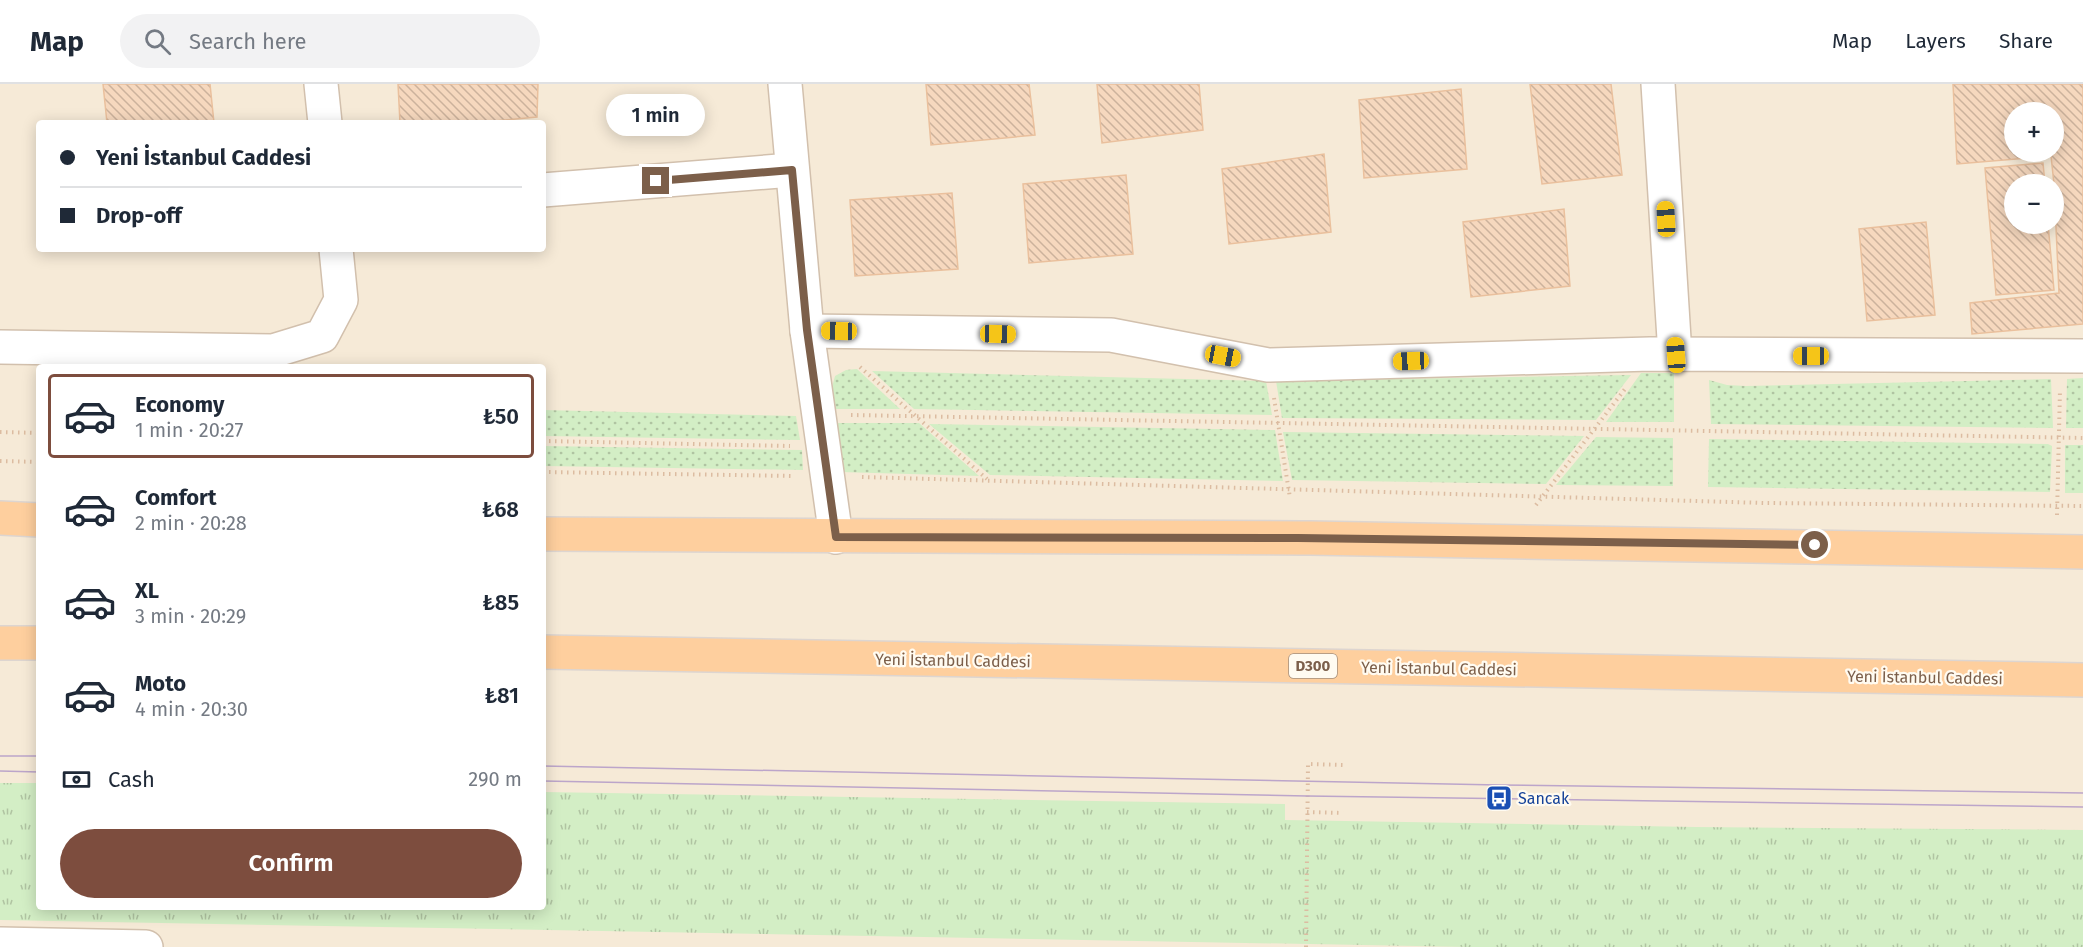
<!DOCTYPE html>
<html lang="en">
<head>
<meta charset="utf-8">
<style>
  body { margin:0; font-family:"Fira Sans",sans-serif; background:#f2f2f3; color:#1f2937; height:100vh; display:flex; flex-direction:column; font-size:22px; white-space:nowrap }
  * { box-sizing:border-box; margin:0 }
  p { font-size:20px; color:#747a83 }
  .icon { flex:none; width:33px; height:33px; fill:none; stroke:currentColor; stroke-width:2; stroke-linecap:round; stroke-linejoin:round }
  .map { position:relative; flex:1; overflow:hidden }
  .side { position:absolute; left:36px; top:280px; width:510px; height:546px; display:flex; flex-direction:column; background:#fff; border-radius:6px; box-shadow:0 3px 15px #0003 }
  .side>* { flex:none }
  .banner { position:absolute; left:36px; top:36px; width:510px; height:132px; border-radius:6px; box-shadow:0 3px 15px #0003; display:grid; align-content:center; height:132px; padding:0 24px; background:#fff }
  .buttons { position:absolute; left:2004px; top:18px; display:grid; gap:12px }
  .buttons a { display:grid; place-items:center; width:60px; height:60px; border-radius:50%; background:#fff; box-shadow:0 3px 15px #0003; font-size:30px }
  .end { position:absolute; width:27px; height:27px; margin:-14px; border:8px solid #7c5f4a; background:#fff; box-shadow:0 0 0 3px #fff }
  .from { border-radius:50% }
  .bubble { position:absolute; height:42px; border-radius:21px; background:#fff; box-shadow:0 3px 15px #0003; font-size:20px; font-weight:600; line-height:42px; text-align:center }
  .car { position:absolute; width:18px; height:36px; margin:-18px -9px; border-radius:8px; box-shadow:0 0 4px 2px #0007; background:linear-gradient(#f5c518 24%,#345 0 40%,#f5c518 0 76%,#345 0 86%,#f5c518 0) }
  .banner b { display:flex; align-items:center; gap:21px; height:57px; font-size:22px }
  .banner b+b { border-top:2px solid #e0e1e3 }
  .banner i { width:15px; height:15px; background:#1f2937 }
  ul { padding:10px 0 0; list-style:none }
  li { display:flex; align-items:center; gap:18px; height:84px; margin:0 12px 9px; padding:0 12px; border:3px solid transparent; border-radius:6px }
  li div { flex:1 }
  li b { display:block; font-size:22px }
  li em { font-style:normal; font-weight:600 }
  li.on { border-color:#7d4d3e }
  li>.icon { width:54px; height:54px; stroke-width:1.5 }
  .pay { display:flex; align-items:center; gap:15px; height:66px; padding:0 24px; font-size:22px }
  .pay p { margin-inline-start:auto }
  .cta { display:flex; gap:12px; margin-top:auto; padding:12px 24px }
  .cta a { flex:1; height:69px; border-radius:36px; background:#7d4d3e; color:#fff; font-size:24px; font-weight:600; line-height:69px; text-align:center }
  header { display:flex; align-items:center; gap:36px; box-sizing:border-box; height:84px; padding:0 30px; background:#fff; border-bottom:2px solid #e0e1e3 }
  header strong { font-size:28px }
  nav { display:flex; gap:33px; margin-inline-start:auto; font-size:21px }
  .search { width:420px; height:54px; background:#f2f2f3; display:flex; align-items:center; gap:15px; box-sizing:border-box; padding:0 21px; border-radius:33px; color:#747a83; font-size:22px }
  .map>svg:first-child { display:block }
</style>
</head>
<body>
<header>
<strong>Map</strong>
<div class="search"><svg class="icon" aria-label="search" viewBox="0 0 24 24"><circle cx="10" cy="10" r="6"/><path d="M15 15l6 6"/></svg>Search here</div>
<nav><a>Map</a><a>Layers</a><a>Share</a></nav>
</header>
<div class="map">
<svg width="2083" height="863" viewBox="0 0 2083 863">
  <defs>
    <pattern id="grass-dots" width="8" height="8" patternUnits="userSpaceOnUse" patternTransform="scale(1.5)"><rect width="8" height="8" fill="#d3eec5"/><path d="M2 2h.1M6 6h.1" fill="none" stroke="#b0c4a2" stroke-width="1.8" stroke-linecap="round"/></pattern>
    <pattern id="park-tufts" width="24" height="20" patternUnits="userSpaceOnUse" patternTransform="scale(1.5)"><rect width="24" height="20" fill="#d3eec5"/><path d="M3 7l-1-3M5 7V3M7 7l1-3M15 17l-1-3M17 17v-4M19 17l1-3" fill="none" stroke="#b0c4a2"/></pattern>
    <pattern id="building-back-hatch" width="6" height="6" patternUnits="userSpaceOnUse" patternTransform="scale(1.5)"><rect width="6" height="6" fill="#f6d8be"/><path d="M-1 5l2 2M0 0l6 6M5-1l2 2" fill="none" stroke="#ccb29c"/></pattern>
  </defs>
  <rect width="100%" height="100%" fill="#fef7e9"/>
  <path fill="#f6ead7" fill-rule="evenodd" d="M0,0H2083V863H0ZM2014,28H2054V68H2014ZM39,39H543V165H39ZM2014,100H2054V140H2014ZM39,284H543V824H39Z"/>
  <g fill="url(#grass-dots)">
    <polygon points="857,285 900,325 833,325 832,303 835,292 846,286"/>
    <polygon points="872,287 1266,297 1272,331 914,325"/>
    <polygon points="1641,289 1674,289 1674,338 1606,338"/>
    <polygon points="1631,291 1596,336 1282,334 1276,297"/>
    <polygon points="2083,294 2083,344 2066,344 2067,295"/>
    <polygon points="2051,295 2053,344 1711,340 1709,296 1727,301 1746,302"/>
    <polygon points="543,326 796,332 800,356 543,352"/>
    <polygon points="835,339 919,339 979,392 840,388"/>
    <polygon points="929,340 1275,346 1283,397 990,391"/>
    <polygon points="1283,348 1584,352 1546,400 1292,396"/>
    <polygon points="1596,353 1673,354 1673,402 1556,401"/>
    <polygon points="1709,355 2048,360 2052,362 2050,408 1708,403"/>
    <rect x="2065" y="361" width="18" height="48"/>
    <polygon points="543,362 802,366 803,386 543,382"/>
  </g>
  <polygon fill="url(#park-tufts)" points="0,699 39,699 39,824 543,824 543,708 1285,720 1285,736 1696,743 2083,746 2083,863 1469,863 0,836"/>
  <g fill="url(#building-back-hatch)" stroke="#eac09d" stroke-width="1.5" fill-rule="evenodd">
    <polygon points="103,0 210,0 214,39 107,39"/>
    <polygon points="398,0 538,0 537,33 475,39 400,39"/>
    <polygon points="926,0 1029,0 1035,51 931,61"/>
    <polygon points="1097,0 1199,0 1203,46 1102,59"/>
    <polygon points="1530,0 1611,0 1622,91 1542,100"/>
    <path d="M1953,0H2083V240L1972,250L1970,219L2059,209L2054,100L2051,72L1957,80ZM2014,28H2054V68H2014Z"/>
    <polygon points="1461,5 1467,85 1364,94 1359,16"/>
    <polygon points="1324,70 1331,148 1229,160 1222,85"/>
    <polygon points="2043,79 2045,100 2014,100 2014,140 2048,140 2054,206 1996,211 1985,84"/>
    <polygon points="1126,91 1133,170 1029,179 1023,100"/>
    <polygon points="952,109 958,185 855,192 850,116"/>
    <polygon points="1564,125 1570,202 1471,213 1463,138"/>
    <polygon points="1926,138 1935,231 1867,237 1859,145"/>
  </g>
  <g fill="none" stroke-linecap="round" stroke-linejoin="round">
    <defs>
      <g id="minor">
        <polyline points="321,0 325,39"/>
        <polyline points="785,0 807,247 836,453"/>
        <polyline points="1658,0 1675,271"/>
        <polyline points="543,106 792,86"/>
        <polyline points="807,247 1111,251 1268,281 1650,270 2083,272"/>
        <polyline points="0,263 273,267 322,252 341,216 336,165"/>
      </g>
      <polyline id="tertiary" points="0,860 146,863"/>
      <g id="trunk">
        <polyline points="0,434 39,436"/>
        <path d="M543,450C796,453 1049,452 1301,454C1562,457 1823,461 2083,468"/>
        <polyline points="0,559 39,559"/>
        <polyline points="543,568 2083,596"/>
      </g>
    </defs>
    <use href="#minor" stroke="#d2c0ad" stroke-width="36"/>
    <use href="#tertiary" stroke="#d2c0ad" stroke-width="36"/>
    <use href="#trunk" stroke="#ddd5d0" stroke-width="36"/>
    <g stroke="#dcbca1" stroke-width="4" stroke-dasharray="1.5 4.5" stroke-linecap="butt">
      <polyline points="860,283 987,395"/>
      <polyline points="1274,314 1290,414"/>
      <polyline points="851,331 2083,354"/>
      <polyline points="0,348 39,349"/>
      <polyline points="543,357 790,362"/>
      <polyline points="0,377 39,378"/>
      <polyline points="543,388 794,392"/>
      <polyline points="862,393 1765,419 2083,422"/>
      <polyline points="1536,421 1625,305"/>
      <polyline points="2057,431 2060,306"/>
      <polyline points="1307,728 1343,729"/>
      <polyline points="1306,863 1308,680 1344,681"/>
    </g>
    <use href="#minor" stroke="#fff" stroke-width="33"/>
    <use href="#tertiary" stroke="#fff" stroke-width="33"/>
    <use href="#trunk" stroke="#fecf9e" stroke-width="33"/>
    <g stroke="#bca5ca" stroke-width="1.5">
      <polyline points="0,672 39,672"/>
      <polyline points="543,682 1499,701 2083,709"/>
      <polyline points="0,687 39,688"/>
      <polyline points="543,697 1307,712 2083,723"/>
    </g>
  </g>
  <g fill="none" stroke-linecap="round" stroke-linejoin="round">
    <polyline stroke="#7c5f4a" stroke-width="8" points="656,97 792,86 807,246 836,453 1298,454 1815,461"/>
  </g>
  <defs>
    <symbol id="bus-square" viewBox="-11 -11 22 22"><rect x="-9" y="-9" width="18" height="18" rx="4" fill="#1a4fb4" stroke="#fffbf1"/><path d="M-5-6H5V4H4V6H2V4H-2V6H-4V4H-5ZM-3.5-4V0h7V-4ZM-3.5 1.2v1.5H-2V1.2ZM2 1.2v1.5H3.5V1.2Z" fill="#fff"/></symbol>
  </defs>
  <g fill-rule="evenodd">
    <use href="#bus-square" x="1484" y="699" width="30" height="30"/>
  </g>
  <g text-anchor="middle" stroke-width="4.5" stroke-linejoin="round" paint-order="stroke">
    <rect fill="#fffbf1" stroke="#a38e7c" stroke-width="1.5" x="1289" y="570" width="48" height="24" rx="4.5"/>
    <g font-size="15" font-weight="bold" fill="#7c5f4a">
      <text x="1313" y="587">D300</text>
    </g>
    <g font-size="16" fill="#7c5f4a" stroke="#fffbf1">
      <text transform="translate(953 576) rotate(1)" y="6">Yeni İstanbul Caddesi</text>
      <text transform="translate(1439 584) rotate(1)" y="6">Yeni İstanbul Caddesi</text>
      <text transform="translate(1925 593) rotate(1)" y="6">Yeni İstanbul Caddesi</text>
    </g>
    <g font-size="16" fill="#164399" stroke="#fffbf1" text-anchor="start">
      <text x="1518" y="720">Sancak</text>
    </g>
  </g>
</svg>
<div class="buttons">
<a>+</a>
<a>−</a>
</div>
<i class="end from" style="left:1815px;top:461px"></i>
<i class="end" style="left:656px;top:97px"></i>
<div class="bubble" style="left:606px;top:10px;width:99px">1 min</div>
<i class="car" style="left:1666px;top:135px;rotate:357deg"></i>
<i class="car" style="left:839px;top:247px;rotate:271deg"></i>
<i class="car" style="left:998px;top:250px;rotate:91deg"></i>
<i class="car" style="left:1676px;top:271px;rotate:356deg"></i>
<i class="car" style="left:1223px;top:272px;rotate:101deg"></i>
<i class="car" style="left:1811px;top:272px;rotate:270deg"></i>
<i class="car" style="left:1411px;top:277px;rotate:268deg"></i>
<div class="banner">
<b><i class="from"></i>Yeni İstanbul Caddesi</b>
<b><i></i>Drop-off</b>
</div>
<section class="side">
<ul>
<li class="on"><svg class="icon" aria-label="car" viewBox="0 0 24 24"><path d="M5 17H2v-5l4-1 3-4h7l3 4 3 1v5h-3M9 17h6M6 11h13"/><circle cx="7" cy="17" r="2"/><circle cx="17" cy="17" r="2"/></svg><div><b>Economy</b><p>1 min · 20:27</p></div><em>₺50</em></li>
<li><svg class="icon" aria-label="car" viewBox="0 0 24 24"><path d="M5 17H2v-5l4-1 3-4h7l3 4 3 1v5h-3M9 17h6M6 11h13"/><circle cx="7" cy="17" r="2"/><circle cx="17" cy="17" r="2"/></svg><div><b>Comfort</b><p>2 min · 20:28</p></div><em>₺68</em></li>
<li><svg class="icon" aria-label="car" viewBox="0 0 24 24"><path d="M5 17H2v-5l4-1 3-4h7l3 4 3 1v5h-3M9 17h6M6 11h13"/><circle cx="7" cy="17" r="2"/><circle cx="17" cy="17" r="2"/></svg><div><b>XL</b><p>3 min · 20:29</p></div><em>₺85</em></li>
<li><svg class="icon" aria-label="car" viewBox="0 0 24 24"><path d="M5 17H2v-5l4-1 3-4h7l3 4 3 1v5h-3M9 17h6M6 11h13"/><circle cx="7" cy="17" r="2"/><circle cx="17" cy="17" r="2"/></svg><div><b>Moto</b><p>4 min · 20:30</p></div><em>₺81</em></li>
</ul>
<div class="pay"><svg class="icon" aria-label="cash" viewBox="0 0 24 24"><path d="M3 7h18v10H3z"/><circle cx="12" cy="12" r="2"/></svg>Cash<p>290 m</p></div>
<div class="cta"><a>Confirm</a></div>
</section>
</div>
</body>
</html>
